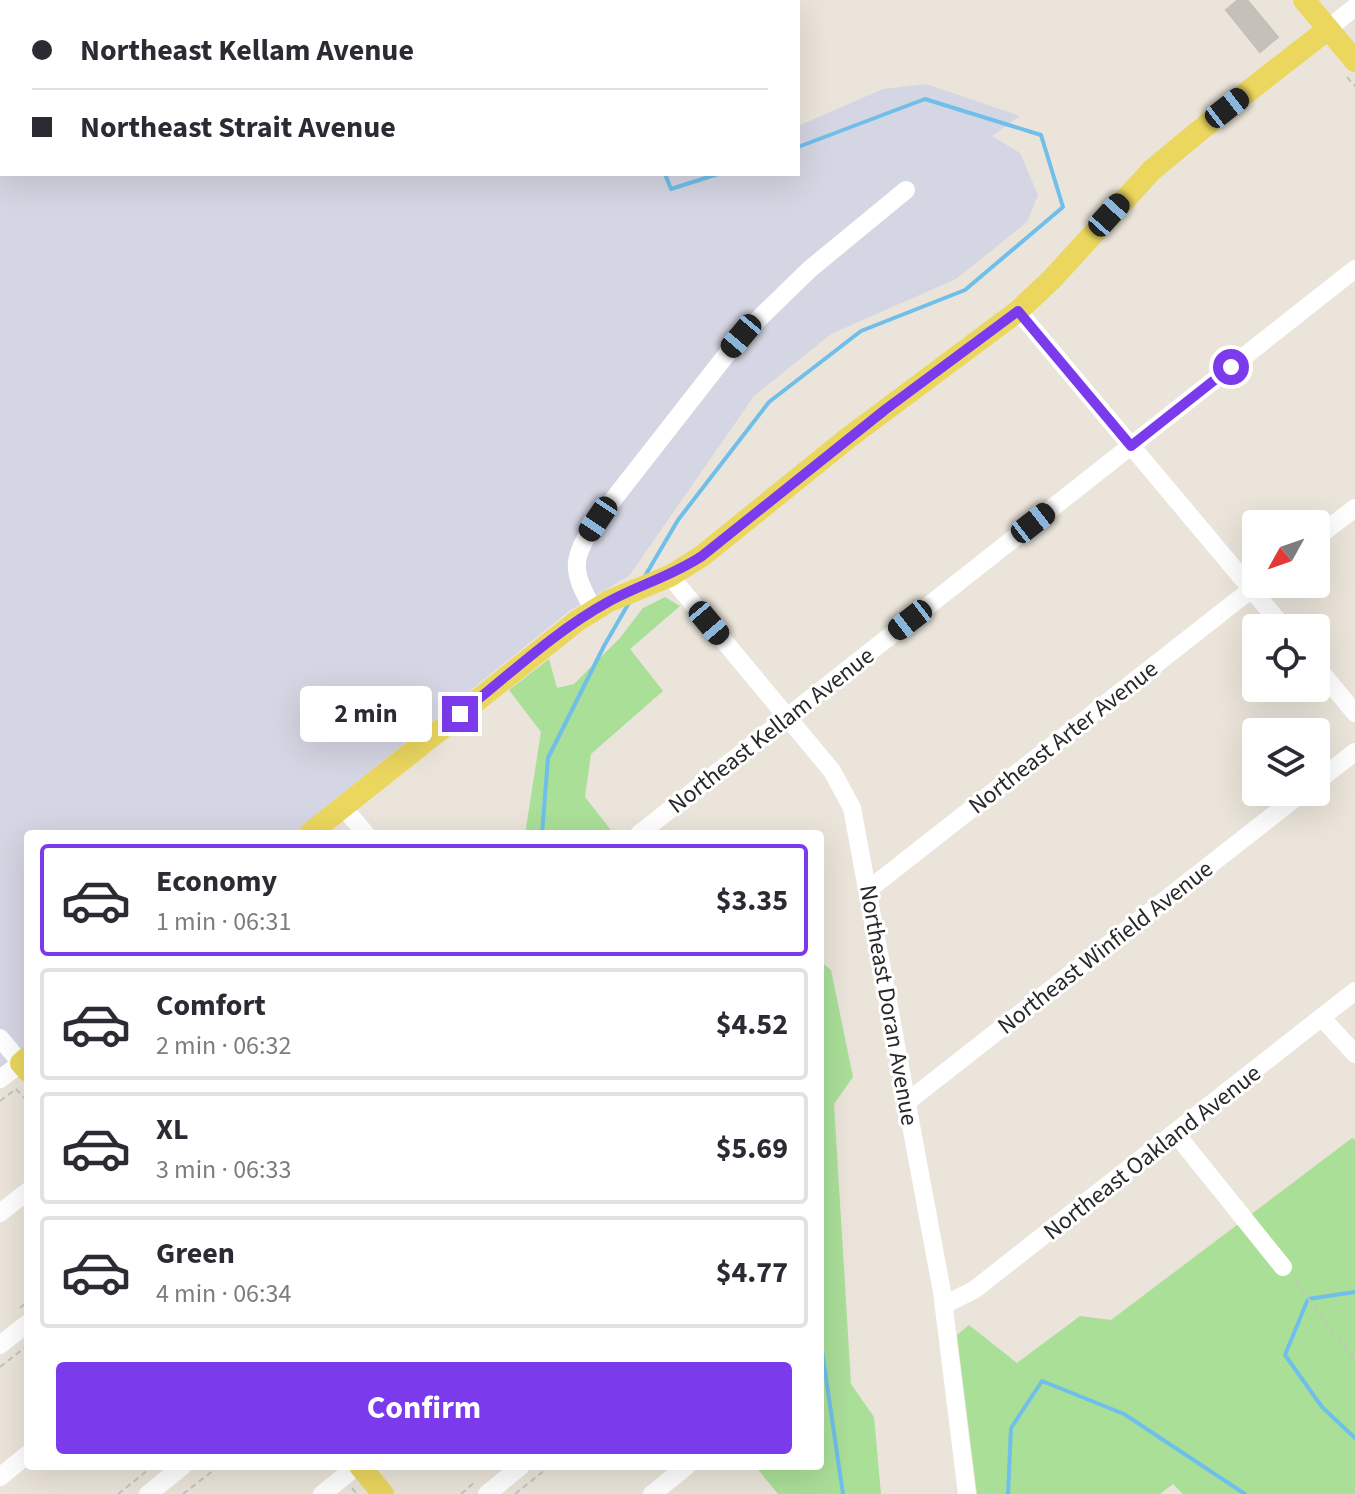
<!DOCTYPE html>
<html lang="en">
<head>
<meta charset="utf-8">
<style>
  body { margin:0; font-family:"Source Sans 3",sans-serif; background:#f2f2f3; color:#2b2b33; height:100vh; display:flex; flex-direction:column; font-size:30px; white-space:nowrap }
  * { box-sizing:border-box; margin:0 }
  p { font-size:26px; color:#7c7c81 }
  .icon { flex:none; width:44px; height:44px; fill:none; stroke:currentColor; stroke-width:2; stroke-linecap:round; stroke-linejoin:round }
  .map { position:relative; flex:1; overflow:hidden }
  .panel { position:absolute; left:24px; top:830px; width:800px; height:640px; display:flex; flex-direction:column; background:#fff; border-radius:8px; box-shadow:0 8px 32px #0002 }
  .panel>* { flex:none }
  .banner { position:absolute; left:0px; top:0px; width:800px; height:176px; box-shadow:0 8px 32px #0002; display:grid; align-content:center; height:176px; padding:0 32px; background:#fff }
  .needle { width:52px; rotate:230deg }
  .controls { position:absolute; left:1242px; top:510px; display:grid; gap:16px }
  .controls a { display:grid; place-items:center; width:88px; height:88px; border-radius:8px; background:#fff; box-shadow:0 8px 32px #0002; font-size:40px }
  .end { position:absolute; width:36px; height:36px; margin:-18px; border:10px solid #7c3aed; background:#fff; box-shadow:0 0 0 4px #fff }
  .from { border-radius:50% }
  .bubble { position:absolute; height:56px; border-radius:8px; background:#fff; box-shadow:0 8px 32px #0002; font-size:26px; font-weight:700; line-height:56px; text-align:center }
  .car { position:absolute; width:24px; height:48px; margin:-24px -12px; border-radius:10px; box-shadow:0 0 6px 2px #0007; background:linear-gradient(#222 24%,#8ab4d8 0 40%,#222 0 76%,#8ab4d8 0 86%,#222 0) }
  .banner b { display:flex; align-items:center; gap:28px; height:76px; font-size:30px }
  .banner b+b { border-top:2px solid #e1e1e2 }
  .banner i { width:20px; height:20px; background:#2b2b33 }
  ul { padding:14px 0 0; list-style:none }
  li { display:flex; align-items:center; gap:24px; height:112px; margin:0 16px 12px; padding:0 16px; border:4px solid #e1e1e2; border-radius:8px }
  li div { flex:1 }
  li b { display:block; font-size:30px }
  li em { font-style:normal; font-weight:700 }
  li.on { border-color:#7c3aed }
  li>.icon { width:72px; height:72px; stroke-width:1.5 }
  .action { display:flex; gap:16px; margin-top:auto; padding:16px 32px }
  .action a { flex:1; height:92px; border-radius:8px; background:#7c3aed; color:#fff; font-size:32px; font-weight:700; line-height:92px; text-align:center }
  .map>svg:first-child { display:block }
</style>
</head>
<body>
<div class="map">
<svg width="1355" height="1494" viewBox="0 0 1355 1494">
  <rect width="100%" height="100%" fill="#eae4da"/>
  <polygon fill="#d5d6e3" points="0,0 683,0 2,2 2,174 798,174 798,126 883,89 926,84 1020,116 992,136 1020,153 1038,195 1027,222 956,279 831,334 754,396 629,576 569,611 292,834 28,834 28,1046 0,1069"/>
  <g fill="#aadf98">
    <polygon points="665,597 680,606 630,649 663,691 591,754 585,797 614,834 525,834 541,732 509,690 549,659 557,688 574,684 620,638 643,608"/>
    <polygon points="820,961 831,970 853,1077 834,1104 851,1384 874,1417 881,1494 778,1494 755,1466 820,1466"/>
    <polygon points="1352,1138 1355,1140 1355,1494 1183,1494 1173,1484 1160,1494 977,1494 957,1335 969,1325 1017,1363 1080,1316 1111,1320"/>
  </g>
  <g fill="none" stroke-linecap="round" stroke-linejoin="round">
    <g stroke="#6fbfea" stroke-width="4">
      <polyline points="648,2 649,0"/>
      <polyline points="665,174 671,189 718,174"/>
      <polyline points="645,576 678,520 769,402 861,331 965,290 1063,207 1041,135 925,99 798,147"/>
      <polyline points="542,834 548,758 604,646 630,601"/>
      <polyline points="1355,1292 1308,1299 1285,1355 1322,1407 1355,1438"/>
      <polyline points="820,1337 843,1494"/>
      <polyline points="1008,1494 1011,1428 1042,1381 1124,1414 1245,1494"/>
    </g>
  </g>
  <polygon fill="#c5c1ba" stroke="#c5c0b4" stroke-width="2" points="1238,0 1247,0 1278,37 1260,52 1226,10"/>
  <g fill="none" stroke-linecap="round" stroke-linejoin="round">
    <g stroke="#c3c3c3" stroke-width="2" stroke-dasharray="6 4" stroke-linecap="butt">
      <polyline points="1347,77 1355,86"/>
      <polyline points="0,1101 16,1089 28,1102"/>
      <polyline points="1295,1281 1355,1360"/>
      <polyline points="20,1308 28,1301"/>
      <polyline points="0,1367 28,1345"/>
      <polyline points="352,1488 357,1494"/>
      <polyline points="118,1494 153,1466"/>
      <polyline points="183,1494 219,1466"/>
      <polyline points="461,1494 475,1482"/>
      <polyline points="515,1494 550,1466"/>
    </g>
    <g stroke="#fff" stroke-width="18">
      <polyline points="1328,29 1355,7"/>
      <polyline points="1018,311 1284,628"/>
      <polyline points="1316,538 1355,508"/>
      <polyline points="670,576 832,771 852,808 942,1292 967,1494"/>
      <path d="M594,610C570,569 571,559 598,519L741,336L810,269L906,190"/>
      <polyline points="1316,666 1355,713"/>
      <polyline points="1316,782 1355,752"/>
      <polyline points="343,807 366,834"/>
      <polyline points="639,834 1355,269"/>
      <polyline points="868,890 1258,584"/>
      <polyline points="1322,1018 1355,1054"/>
      <polyline points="0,1038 21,1063 0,1079"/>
      <polyline points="907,1102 1303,792"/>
      <polyline points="1176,1134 1283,1267"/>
      <polyline points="0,1213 28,1191"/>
      <polyline points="944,1305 974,1290 1355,991"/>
      <polyline points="0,1345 28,1323"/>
      <polyline points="0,1477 28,1454"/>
      <polyline points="148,1494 183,1466"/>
      <polyline points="322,1494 357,1466"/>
      <polyline points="487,1494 521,1466"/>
      <polyline points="652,1494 687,1466"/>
    </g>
    <g stroke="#ebd65e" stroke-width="22">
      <polyline points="1304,0 1355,61"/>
      <polyline points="309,834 577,621 609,601 670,576 702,556 848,438 1018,311 1051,280 1152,170 1227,108 1328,29"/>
      <polyline points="28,1057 21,1063 28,1071"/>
      <polyline points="360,1466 383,1494"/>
    </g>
  </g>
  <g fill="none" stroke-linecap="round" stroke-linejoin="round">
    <path stroke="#7c3aed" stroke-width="10" d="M460,714C508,676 555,631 608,602C639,585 672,576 702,556L886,409L1018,311L1131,446L1231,367"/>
  </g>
  <g text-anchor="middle" stroke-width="6" stroke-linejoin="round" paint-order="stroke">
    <g font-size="24" fill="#282828" stroke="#fff">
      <text transform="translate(771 730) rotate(-38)" y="8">Northeast Kellam Avenue</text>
      <text transform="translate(1063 737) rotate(-38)" y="8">Northeast Arter Avenue</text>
      <text transform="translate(1105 947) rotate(-38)" y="8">Northeast Winfield Avenue</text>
      <text transform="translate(889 1005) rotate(80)" y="8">Northeast Doran Avenue</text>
      <text transform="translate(1152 1152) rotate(-38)" y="8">Northeast Oakland Avenue</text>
    </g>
  </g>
</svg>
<div class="controls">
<a><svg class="needle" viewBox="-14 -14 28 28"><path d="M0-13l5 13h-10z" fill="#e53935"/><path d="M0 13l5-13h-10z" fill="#7c7c81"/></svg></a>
<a><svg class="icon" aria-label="locate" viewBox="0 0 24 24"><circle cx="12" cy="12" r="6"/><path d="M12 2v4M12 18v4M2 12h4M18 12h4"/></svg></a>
<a><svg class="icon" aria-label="layers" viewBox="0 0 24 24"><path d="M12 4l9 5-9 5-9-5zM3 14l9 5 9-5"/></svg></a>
</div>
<i class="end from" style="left:1231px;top:367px"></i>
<i class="end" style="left:460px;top:714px"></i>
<div class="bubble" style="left:300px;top:686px;width:132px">2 min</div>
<i class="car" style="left:1227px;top:108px;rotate:52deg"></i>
<i class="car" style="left:1109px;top:215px;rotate:42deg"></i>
<i class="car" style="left:741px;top:336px;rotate:220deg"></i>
<i class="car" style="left:598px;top:519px;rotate:214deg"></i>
<i class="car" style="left:1033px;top:523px;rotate:52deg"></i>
<i class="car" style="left:910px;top:620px;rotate:232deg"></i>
<i class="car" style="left:709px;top:623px;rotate:140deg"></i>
<div class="banner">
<b><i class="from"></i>Northeast Kellam Avenue</b>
<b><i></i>Northeast Strait Avenue</b>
</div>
<section class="panel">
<ul>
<li class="on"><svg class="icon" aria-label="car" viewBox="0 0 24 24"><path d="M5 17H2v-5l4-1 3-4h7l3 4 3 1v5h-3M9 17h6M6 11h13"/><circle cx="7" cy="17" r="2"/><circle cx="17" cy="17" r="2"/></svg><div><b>Economy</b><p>1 min · 06:31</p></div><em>$3.35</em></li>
<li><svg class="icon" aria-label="car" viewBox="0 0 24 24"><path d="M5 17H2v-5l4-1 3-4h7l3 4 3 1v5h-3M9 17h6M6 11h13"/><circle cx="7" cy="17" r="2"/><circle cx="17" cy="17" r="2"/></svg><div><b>Comfort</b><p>2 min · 06:32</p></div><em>$4.52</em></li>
<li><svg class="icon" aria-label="car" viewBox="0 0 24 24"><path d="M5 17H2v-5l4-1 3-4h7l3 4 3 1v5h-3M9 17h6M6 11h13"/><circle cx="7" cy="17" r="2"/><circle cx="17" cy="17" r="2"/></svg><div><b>XL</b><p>3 min · 06:33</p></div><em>$5.69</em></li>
<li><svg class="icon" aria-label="car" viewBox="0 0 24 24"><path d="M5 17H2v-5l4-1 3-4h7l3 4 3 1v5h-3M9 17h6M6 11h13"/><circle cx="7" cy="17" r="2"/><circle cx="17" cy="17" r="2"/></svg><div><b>Green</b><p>4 min · 06:34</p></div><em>$4.77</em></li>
</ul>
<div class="action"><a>Confirm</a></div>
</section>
</div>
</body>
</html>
